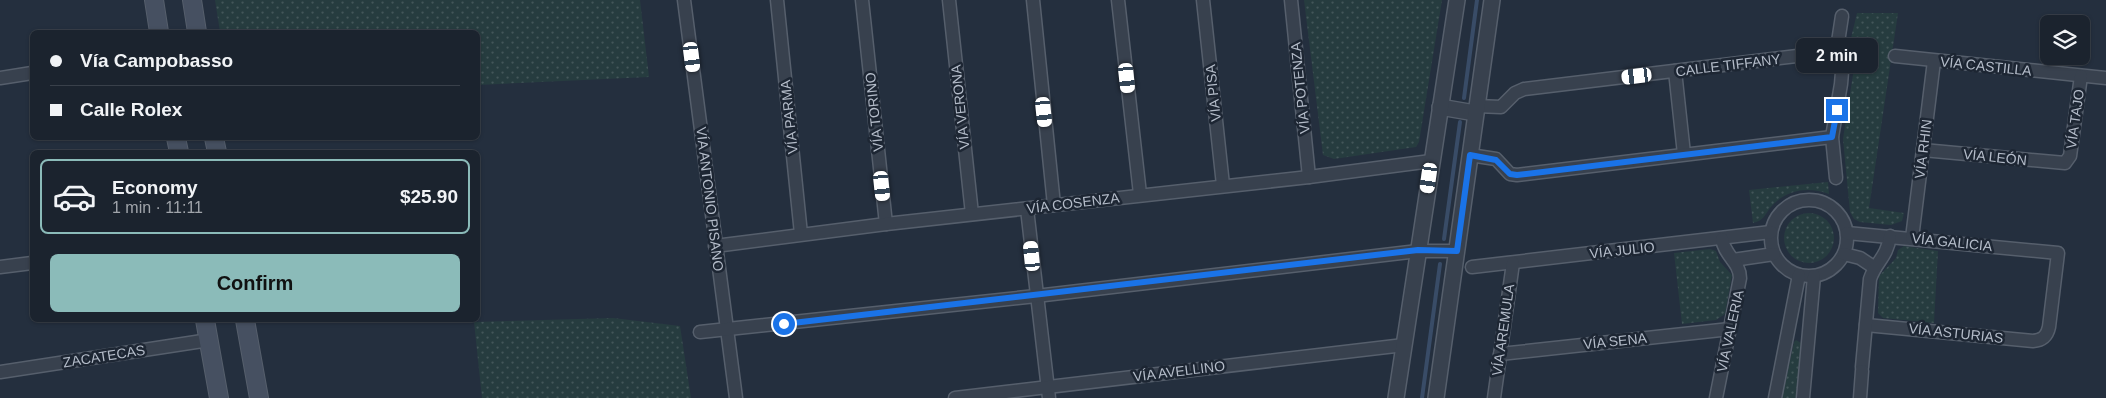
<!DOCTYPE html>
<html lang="en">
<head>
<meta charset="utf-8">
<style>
  body { margin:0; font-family:Arial,sans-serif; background:#282f3a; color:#f1f3f6; height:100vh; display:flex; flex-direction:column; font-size:19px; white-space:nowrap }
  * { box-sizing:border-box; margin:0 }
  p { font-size:16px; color:#a0a4aa }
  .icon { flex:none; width:28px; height:28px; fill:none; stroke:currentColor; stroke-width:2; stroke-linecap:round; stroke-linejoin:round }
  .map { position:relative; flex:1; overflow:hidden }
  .panel { position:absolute; left:30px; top:150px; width:450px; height:172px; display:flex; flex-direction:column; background:#1b232e; border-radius:8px; box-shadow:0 1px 4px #0004,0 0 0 1px #39404a }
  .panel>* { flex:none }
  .banner { position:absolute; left:30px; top:30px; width:450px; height:110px; border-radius:8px; box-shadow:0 1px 4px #0004,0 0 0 1px #39404a; display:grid; align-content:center; height:110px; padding:0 20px; background:#1b232e }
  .fabs { position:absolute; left:2040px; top:15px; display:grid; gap:10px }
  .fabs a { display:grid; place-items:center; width:50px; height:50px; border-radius:8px; background:#1b232e; box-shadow:0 1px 4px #0004,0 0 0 1px #39404a; font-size:25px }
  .end { position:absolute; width:22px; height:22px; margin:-11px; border:6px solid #1a73e8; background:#fff; box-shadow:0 0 0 2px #fff }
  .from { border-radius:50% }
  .bubble { position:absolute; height:35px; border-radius:8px; background:#1b232e; box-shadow:0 1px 4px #0004,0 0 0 1px #39404a; font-size:16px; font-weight:600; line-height:35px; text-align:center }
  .car { position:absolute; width:15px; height:30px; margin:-15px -8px; border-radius:6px; box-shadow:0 0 4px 1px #0007; background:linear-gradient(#fff 24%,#345 0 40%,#fff 0 76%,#345 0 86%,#fff 0) }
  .banner b { display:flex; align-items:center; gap:18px; height:48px; font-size:19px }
  .banner b+b { border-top:1px solid #39404a }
  .banner i { width:12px; height:12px; background:#f1f3f6 }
  ul { padding:9px 0 0; list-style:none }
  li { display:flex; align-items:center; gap:15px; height:75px; margin:0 10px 8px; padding:0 10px; border:2px solid transparent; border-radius:8px }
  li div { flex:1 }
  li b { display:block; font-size:19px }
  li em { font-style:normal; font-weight:600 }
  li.selected { border-color:#8bbbb9 }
  li>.icon { width:45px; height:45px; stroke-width:1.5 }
  .button { display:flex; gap:10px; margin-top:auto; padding:10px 20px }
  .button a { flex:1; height:58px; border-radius:8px; background:#8bbbb9; color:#111; font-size:20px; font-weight:600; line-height:58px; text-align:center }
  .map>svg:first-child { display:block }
</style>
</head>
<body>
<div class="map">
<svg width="2106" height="398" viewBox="0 0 2106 398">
  <defs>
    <pattern id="green-dots" width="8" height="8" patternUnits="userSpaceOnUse" patternTransform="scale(1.25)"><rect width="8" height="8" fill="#263c3f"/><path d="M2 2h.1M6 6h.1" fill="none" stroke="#435659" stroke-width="1.8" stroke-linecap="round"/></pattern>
  </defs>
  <rect width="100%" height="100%" fill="#242f3e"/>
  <g fill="url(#green-dots)">
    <polygon points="215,0 640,0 649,77 478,85 478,32 220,32"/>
    <polygon points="1304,0 1442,0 1419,142 1416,147 1334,159 1323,155"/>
    <polygon points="1857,13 1898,13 1869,208 1904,213 1902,221 1891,225 1860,222 1854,219 1850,212 1843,139 1854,68 1848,51"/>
    <path d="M1828,182L1829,194C1807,186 1785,190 1770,208C1765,215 1763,221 1753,223L1749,190Z"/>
    <circle cx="1809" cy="238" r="25"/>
    <polygon points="1904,246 1938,251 1934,323 1883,318 1878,313 1879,276 1896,258 1898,250"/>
    <polygon points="1710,249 1716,251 1720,262 1732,275 1725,314 1716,320 1682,324 1674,253"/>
    <polygon points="613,318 680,326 691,398 480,398 482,398 474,322"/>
    <polygon points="1796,340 1801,343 1796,398 1782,398 1794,342"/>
  </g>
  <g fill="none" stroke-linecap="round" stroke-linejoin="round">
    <g stroke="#394c67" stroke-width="4">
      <polyline points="1464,98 1477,0"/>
      <polyline points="1444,239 1460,122"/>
      <polyline points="1422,398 1440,264"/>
    </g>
    <defs>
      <g id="minor">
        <polyline points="684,0 736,398"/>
        <polyline points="777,0 801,234"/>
        <polyline points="862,0 886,224"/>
        <polyline points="949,0 972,214"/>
        <polyline points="1033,0 1054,205"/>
        <polyline points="1118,0 1140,194"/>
        <polyline points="1203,0 1223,185"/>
        <polyline points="1291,0 1309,177"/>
        <polyline points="1895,56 2106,78"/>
        <polyline points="1675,71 1684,154"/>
        <polyline points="0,78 32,73"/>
        <polyline points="1476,106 1501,107 1515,93 1524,89 1822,53 1836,55"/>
        <polyline points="1923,150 2065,163 2070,156 2081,76"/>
        <polyline points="1470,155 1496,159 1510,174 1517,175 1832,137"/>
        <polyline points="1836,178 1832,137 1841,84 1842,72 1836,55 1842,16"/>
        <circle cx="1809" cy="238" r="38"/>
        <polyline points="1027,209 1049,398"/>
        <path d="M1847,233L2058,253L2049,327C2047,336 2043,340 2033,341L1866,325"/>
        <polyline points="1912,238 1934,61"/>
        <polyline points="715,246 886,224 1309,177 1431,161"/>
        <polyline points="1844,254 1860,258 1875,268"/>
        <polyline points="1733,260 1774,254"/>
        <polyline points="0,267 32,263"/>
        <polyline points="1472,267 1771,232"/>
        <polyline points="700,332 1036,296 1418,251 1457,251"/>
        <polyline points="1500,354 1730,329"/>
        <path d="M1862,367L1870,279C1876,261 1887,258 1890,236"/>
        <polyline points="0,372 209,340"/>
        <polyline points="955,398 1404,345"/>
        <polyline points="1494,398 1513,263"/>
        <path d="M1716,398L1740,278C1740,262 1724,255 1722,239"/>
        <polyline points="1775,398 1799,275"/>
        <polyline points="1803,398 1814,276"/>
        <polyline points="1860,398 1862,371"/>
      </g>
      <g id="tertiary">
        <polyline points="1440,107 1475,113"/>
        <polyline points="1396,398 1457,0"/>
        <polyline points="1436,398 1492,0"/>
      </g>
      <g id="secondary">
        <polyline points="154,0 159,32"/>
        <polyline points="192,0 197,32"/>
        <polyline points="176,138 179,152"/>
        <polyline points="214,138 217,152"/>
        <polyline points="205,320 219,398"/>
        <polyline points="245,320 259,398"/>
      </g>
    </defs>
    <use href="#minor" stroke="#565f6c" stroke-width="15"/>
    <use href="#tertiary" stroke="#565f6c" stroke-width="18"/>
    <use href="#secondary" stroke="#565f6c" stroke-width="20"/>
    <use href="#minor" stroke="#38414e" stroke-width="12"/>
    <use href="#tertiary" stroke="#38414e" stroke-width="15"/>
    <use href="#secondary" stroke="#465061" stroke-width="18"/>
  </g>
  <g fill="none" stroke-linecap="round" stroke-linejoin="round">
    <polyline stroke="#1a73e8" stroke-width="6" points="784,324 1418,250 1457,251 1470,155 1496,160 1510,174 1517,175 1832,137 1837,110"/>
  </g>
  <g text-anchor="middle" stroke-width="5" stroke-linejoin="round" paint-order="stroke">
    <g font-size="14" fill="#b4bcc9" stroke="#1d2633">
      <text transform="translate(1728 65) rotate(-7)" y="5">CALLE TIFFANY</text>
      <text transform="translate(1986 66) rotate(6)" y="5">VÍA CASTILLA</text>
      <text transform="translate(1300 88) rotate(-96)" y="5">VÍA POTENZA</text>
      <text transform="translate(1213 93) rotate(-96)" y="5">VÍA PISA</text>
      <text transform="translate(960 107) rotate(-96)" y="5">VÍA VERONA</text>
      <text transform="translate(874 112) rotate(-96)" y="5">VÍA TORINO</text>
      <text transform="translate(789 117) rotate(-96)" y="5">VÍA PARMA</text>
      <text transform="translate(2075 119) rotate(-82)" y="5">VÍA TAJO</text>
      <text transform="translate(1923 149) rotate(-83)" y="5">VÍA RHIN</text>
      <text transform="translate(1995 157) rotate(6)" y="5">VÍA LEÓN</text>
      <text transform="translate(710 199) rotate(83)" y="5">VÍA ANTONIO PISANO</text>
      <text transform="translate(1073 203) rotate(-7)" y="5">VÍA COSENZA</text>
      <text transform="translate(1952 242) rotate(6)" y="5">VÍA GALICIA</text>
      <text transform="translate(1622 250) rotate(-6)" y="5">VÍA JULIO</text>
      <text transform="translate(1503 330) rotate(-82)" y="5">VÍA AREMULA</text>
      <text transform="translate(1730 331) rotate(-78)" y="5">VÍA VALERIA</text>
      <text transform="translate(1956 333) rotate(6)" y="5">VÍA ASTURIAS</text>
      <text transform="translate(1615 341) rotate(-6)" y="5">VÍA SENA</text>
      <text transform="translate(104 356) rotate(-9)" y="5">ZACATECAS</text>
      <text transform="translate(1179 371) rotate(-7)" y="5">VÍA AVELLINO</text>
    </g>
  </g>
</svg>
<div class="fabs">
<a><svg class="icon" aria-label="layers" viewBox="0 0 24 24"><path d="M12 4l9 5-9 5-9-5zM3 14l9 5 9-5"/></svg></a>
</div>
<i class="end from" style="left:784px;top:324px"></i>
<i class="end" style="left:1837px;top:110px"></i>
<div class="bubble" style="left:1796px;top:38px;width:82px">2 min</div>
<i class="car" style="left:692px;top:57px;rotate:173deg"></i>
<i class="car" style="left:1637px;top:76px;rotate:263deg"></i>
<i class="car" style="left:1127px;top:78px;rotate:174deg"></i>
<i class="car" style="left:1044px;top:112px;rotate:174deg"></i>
<i class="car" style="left:1429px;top:178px;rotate:188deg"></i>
<i class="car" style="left:882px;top:186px;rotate:174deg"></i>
<i class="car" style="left:1032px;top:256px;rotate:354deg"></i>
<div class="banner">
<b><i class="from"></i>Vía Campobasso</b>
<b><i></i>Calle Rolex</b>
</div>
<section class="panel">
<ul>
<li class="selected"><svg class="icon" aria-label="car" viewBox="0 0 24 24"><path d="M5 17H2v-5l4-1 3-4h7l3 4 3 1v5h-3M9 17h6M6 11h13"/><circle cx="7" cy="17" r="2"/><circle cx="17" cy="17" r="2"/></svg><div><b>Economy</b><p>1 min · 11:11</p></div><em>$25.90</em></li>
</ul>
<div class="button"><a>Confirm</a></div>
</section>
</div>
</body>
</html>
